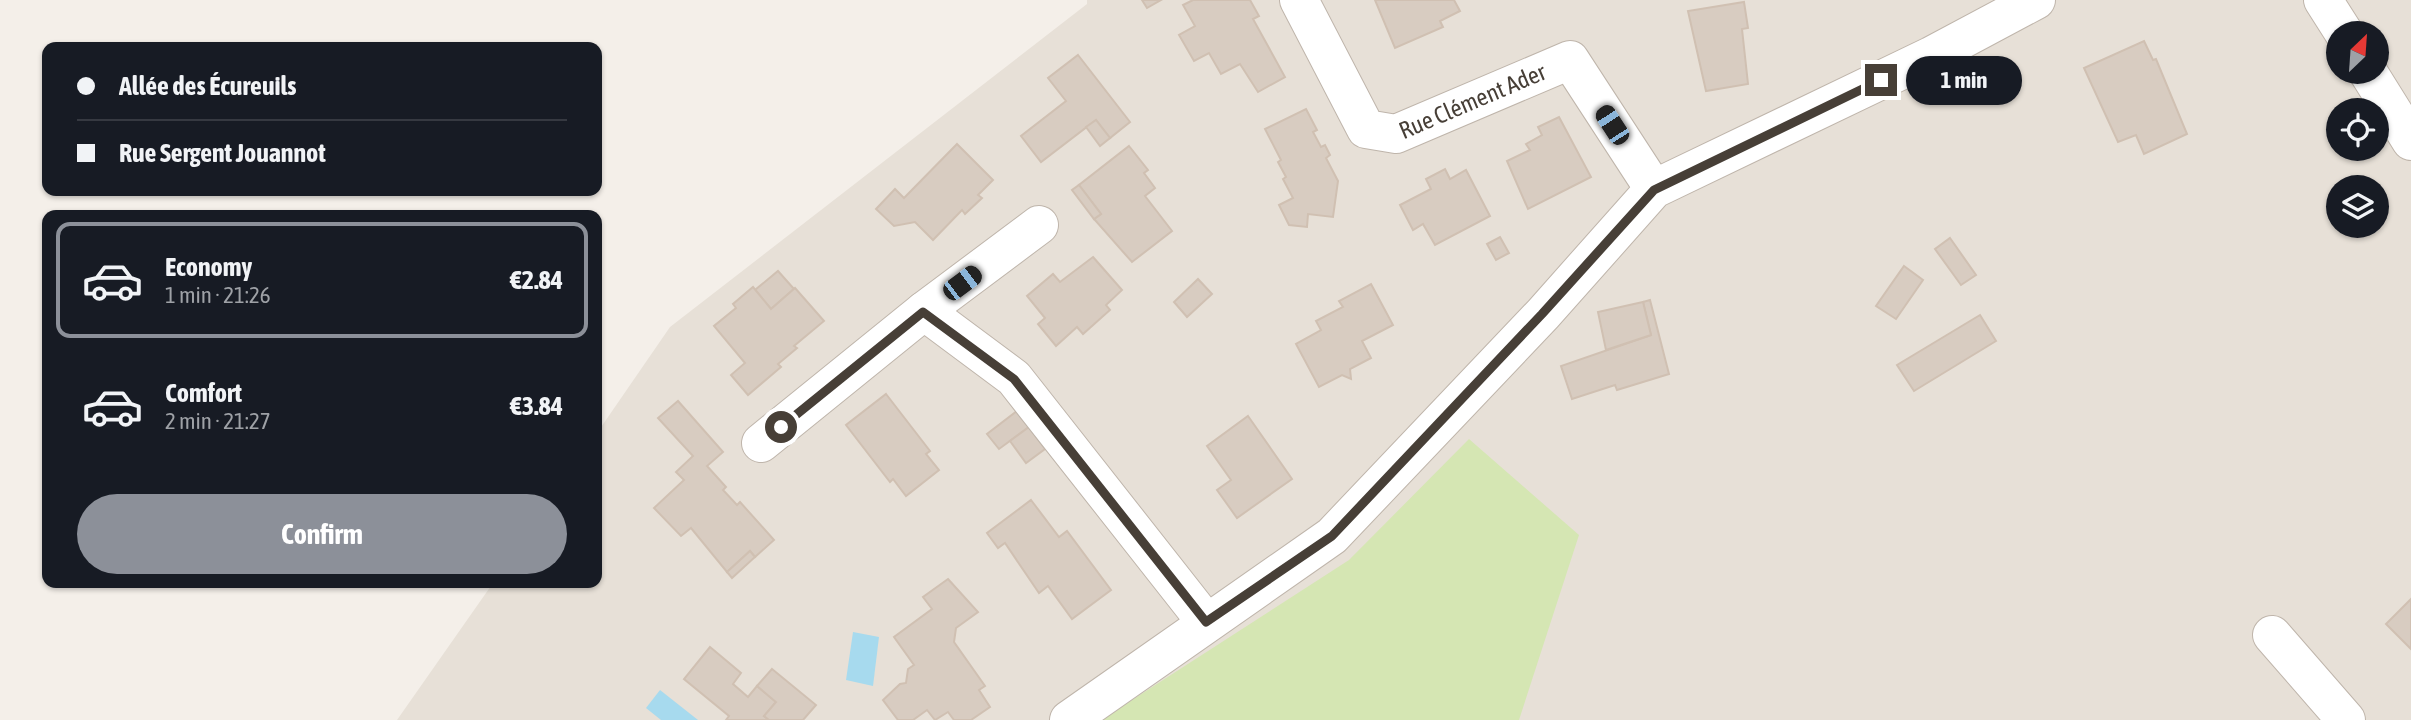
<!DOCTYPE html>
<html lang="en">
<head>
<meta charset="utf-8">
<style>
  body { margin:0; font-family:"Asap Condensed",sans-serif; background:#20242c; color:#f1f3f6; height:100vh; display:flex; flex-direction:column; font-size:26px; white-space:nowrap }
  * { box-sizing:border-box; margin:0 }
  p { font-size:23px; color:#9ea1a6 }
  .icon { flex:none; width:38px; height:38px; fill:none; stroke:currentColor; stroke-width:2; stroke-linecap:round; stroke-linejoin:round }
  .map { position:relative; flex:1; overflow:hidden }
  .panel { position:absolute; left:42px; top:210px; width:560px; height:378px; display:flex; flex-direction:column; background:#171b24; border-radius:14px; box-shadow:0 2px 5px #0004 }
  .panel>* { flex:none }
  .guide { position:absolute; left:42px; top:42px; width:560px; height:154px; border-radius:14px; box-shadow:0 2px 5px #0004; display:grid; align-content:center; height:154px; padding:0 35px; background:#171b24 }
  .needle { width:46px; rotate:25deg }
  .controls { position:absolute; left:2326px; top:21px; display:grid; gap:14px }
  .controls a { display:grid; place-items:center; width:63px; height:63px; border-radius:50%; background:#171b24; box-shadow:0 2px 5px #0004; font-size:35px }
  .end { position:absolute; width:32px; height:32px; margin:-16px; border:9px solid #473f37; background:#fff; box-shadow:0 0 0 4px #fff }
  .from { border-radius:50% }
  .bubble { position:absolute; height:49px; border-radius:24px; background:#171b24; box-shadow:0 2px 5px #0004; font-size:23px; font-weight:700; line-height:49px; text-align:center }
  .car { position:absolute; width:21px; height:42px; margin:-21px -10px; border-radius:9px; box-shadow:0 0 5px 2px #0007; background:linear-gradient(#222 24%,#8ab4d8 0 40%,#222 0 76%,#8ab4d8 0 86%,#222 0) }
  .guide b { display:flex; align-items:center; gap:24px; height:66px; font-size:26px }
  .guide b+b { border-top:2px solid #363941 }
  .guide i { width:18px; height:18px; background:#f1f3f6 }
  ul { padding:12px 0 0; list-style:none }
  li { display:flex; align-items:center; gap:21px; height:116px; margin:0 14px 10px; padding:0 21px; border:4px solid transparent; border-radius:14px }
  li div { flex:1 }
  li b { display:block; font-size:26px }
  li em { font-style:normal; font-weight:700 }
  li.active { border-color:#8c9099 }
  li>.icon { width:63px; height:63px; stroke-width:1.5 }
  .action { display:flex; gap:14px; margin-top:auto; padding:14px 35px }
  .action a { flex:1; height:80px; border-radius:42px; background:#8c9099; color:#fff; font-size:28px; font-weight:700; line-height:80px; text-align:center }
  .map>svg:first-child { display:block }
</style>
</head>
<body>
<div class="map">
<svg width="2411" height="720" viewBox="0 0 2411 720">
  <rect width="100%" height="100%" fill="#f4efe9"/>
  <path fill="#e7e0d7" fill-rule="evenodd" d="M1087,0H2411V720H397L493,583H597V433L670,327L1087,4ZM2338,33H2376V72H2338ZM2338,110H2376V149H2338ZM2338,187H2376V226H2338Z"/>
  <polygon fill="#d5e6b3" points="1469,439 1579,535 1519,720 1101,720 1349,560"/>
  <g fill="#a7daee">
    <polygon points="853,632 879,637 873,686 846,680"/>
    <polygon points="660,690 698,720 661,720 646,708"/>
  </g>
  <g fill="#d8ccc1" stroke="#d0c0b2" stroke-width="2">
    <polygon points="1142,0 1161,0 1147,8"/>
    <polygon points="1193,0 1250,0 1259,16 1253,19 1285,77 1258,92 1240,64 1221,74 1209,53 1194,61 1179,35 1195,26 1183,5"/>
    <polygon points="1375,0 1454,0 1460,11 1440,21 1443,27 1395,48"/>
    <polygon points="1744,2 1748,28 1742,29 1748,84 1706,91 1688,11"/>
    <polygon points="2144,41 2153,60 2156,59 2187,134 2144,154 2136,135 2118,142 2084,68"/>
    <polygon points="1078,55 1130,122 1110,138 1096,120 1041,162 1021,136 1066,101 1048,78"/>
    <polygon points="1306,109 1317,130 1313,132 1321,147 1325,145 1330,155 1326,158 1338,181 1333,217 1308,214 1307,227 1289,225 1279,205 1293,198 1283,179 1286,177 1278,162 1281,160 1265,129"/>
    <polygon points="1559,117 1591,177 1528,209 1507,161 1530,150 1526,144 1542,135 1538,127"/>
    <polygon points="1096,120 1110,138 1100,146 1086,127"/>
    <polygon points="957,144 993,180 978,195 982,198 965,214 962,210 933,240 915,222 894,226 876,209 895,189 904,198"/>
    <polygon points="1129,146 1148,170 1144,173 1155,188 1145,196 1172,231 1132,262 1094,219 1101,214 1079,185"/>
    <polygon points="1445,169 1450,179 1466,170 1490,216 1435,245 1423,224 1413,230 1400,205 1431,189 1426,179"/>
    <polygon points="1079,185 1101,214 1094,219 1072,190"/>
    <polygon points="1500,237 1509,253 1496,260 1487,244"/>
    <polygon points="1950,238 1976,275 1961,285 1935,249"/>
    <polygon points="1093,257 1122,290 1106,305 1110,310 1083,334 1077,327 1056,346 1038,324 1045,318 1027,296 1053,274 1060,282"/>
    <polygon points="1904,266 1923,280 1896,319 1876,306"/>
    <polygon points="778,271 794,289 771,309 755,290"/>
    <polygon points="1198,279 1212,294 1187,317 1174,302"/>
    <polygon points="1371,284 1393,325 1362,341 1371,358 1350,369 1351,379 1342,375 1319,387 1296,344 1321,330 1316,321 1343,307 1339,301"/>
    <polygon points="753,287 771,309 795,288 824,321 794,346 797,348 778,364 781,367 748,395 731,375 745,363 714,326 736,308 733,304"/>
    <polygon points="1650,300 1669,374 1617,390 1615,385 1572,399 1561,366 1651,335 1643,302"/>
    <polygon points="1643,302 1651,335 1606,350 1598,312"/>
    <polygon points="1980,315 1996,341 1914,391 1897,365"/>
    <polygon points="886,394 930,451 926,454 939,470 906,496 893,479 890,482 846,425"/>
    <polygon points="678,401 723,452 707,466 726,487 723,490 737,505 740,502 774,540 755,557 750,551 727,572 691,528 681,536 654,508 684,480 676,472 693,456 658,418"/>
    <polygon points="1017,411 1029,427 999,449 987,434"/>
    <polygon points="1248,416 1292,479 1237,518 1217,490 1231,480 1207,446"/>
    <polygon points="1029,427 1045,449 1026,463 1010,441"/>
    <polygon points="1031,500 1059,537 1067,531 1111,590 1072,619 1048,586 1039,593 1005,543 998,548 987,533"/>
    <polygon points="750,551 755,557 732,578 727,572"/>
    <polygon points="948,579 978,612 956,628 954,642 985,686 979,690 990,707 971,720 954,720 948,712 935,720 927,710 913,720 898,720 883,700 900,684 906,683 908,669 914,665 894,637 932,609 923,597"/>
    <polygon points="2411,599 2411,649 2386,624"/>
    <polygon points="710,647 741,673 733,684 748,697 757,686 776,702 764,716 769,720 726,720 729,716 684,679"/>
    <polygon points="772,669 816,705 803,720 769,720 764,716 776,702 757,686"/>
  </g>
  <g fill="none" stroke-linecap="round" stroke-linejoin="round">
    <defs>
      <g id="minor">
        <path id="s1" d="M1299,0L1366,129L1396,134L1570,60L1654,189"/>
        <polyline points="2323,0 2344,33"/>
        <polyline points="2368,72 2411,141"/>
        <polyline points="1039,225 924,311 1014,378 1206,622"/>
        <polyline points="761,443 924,311"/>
        <polyline points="2272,635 2346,720"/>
        <polyline points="1069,720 1332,536 1543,314 1654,189 1931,56 2036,0"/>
      </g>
    </defs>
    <use href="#minor" stroke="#bfb5ab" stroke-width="40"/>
    <use href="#minor" stroke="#fff" stroke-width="38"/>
  </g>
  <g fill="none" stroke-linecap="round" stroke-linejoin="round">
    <polyline stroke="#473f37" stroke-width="9" points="781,427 923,312 1014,379 1206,622 1332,536 1542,314 1654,190 1881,80"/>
  </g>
  <g text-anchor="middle" stroke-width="5" stroke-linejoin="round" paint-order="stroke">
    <g font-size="24" fill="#473f37" stroke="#fff">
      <text dy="8" stroke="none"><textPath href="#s1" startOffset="259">Rue Clément Ader</textPath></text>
    </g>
  </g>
</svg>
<div class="controls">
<a><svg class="needle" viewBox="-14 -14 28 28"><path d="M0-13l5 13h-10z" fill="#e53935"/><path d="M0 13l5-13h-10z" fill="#9ea1a6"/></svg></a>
<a><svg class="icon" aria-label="locate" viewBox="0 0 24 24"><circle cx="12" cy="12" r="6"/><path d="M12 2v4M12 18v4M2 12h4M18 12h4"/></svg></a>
<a><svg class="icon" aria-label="layers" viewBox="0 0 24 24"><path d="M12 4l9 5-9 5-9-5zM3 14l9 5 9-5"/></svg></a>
</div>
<i class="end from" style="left:781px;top:427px"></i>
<i class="end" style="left:1881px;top:80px"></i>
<div class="bubble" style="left:1906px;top:56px;width:116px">1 min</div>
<i class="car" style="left:1612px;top:125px;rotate:327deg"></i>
<i class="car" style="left:962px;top:283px;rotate:53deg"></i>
<div class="guide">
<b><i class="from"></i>Allée des Écureuils</b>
<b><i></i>Rue Sergent Jouannot</b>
</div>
<section class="panel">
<ul>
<li class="active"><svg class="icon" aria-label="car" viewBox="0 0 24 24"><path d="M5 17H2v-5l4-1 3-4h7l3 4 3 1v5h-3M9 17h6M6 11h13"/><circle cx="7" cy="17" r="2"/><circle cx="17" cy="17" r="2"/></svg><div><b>Economy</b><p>1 min · 21:26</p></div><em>€2.84</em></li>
<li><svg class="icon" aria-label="car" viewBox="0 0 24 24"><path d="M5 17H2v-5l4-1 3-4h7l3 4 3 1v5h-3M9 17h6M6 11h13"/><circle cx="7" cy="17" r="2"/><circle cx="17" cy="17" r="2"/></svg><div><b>Comfort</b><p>2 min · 21:27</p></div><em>€3.84</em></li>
</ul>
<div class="action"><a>Confirm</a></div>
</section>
</div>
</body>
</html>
